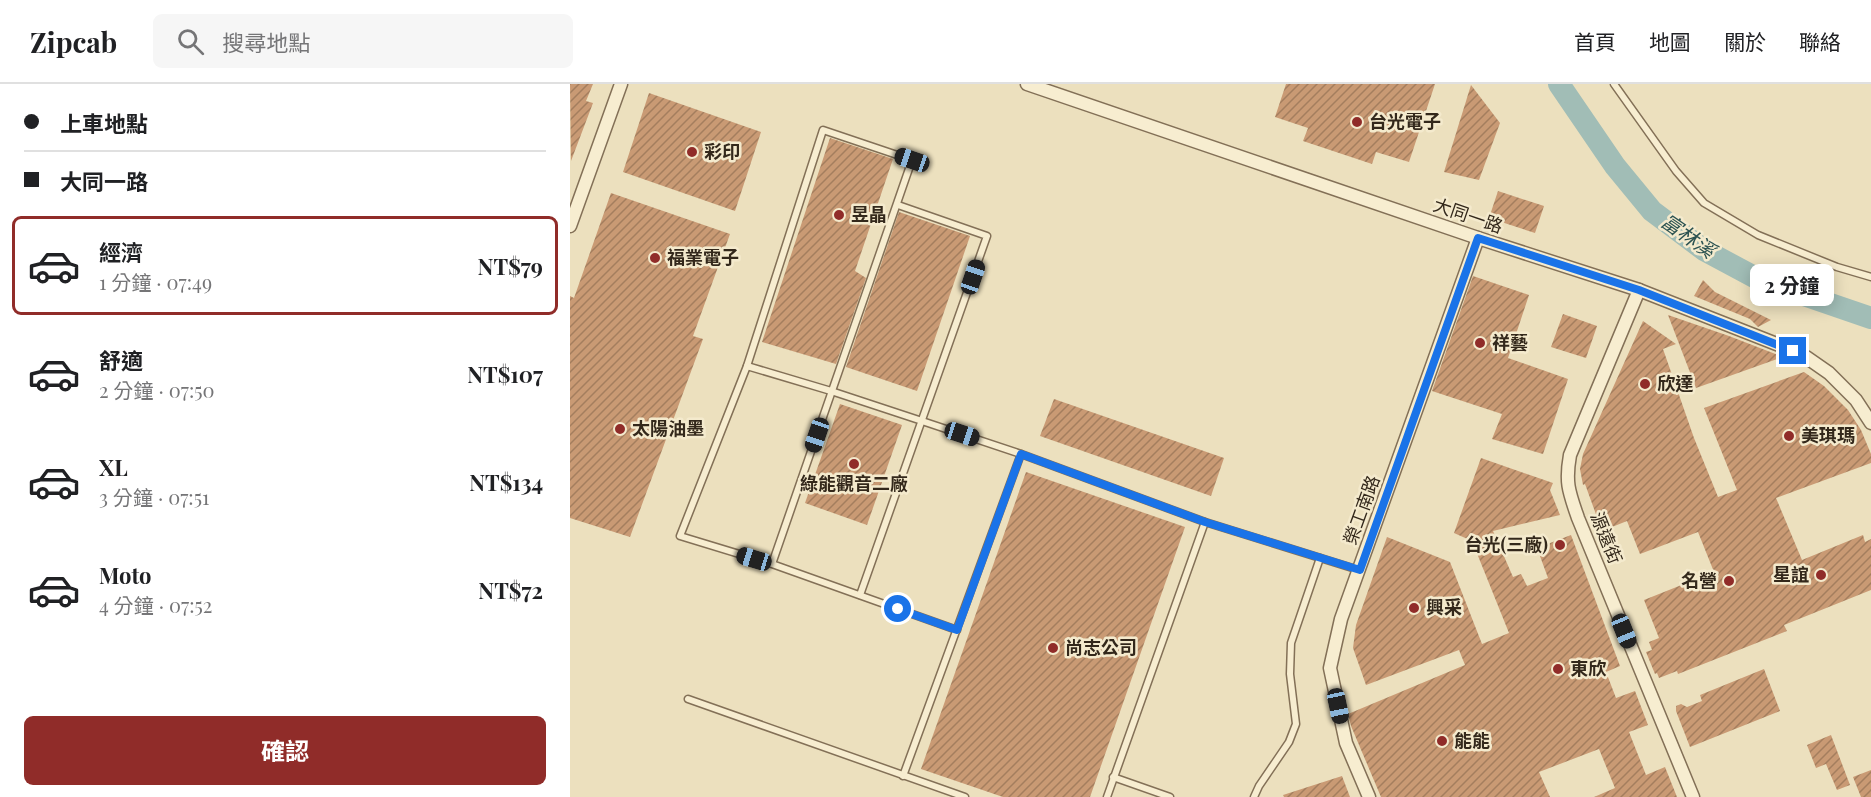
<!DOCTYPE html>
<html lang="zh-TW">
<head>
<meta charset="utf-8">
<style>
  body { margin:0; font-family:"Playfair Display","Noto Sans TC",serif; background:#f6f6f6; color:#202124; height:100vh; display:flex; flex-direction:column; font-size:22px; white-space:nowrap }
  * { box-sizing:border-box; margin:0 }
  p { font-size:20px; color:#757577 }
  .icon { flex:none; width:33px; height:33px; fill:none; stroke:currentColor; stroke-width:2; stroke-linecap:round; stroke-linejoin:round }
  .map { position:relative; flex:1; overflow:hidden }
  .details { display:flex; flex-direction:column; background:#fff; width:570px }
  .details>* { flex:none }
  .hud { display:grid; align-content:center; height:132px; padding:0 24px; background:#fff }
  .end { position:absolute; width:27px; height:27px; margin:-14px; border:8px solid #1a73e8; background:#fff; box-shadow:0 0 0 3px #fff }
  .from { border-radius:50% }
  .bubble { position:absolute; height:42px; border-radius:9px; background:#fff; box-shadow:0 3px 15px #0003; font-size:20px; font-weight:700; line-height:42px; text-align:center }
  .car { position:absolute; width:18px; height:36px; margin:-18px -9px; border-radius:8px; box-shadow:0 0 4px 2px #0007; background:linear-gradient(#222 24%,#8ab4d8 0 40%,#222 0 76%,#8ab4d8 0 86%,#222 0) }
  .hud b { display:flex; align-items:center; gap:21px; height:57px; font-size:22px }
  .hud b+b { border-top:2px solid #e0e0e0 }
  .hud i { width:15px; height:15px; background:#202124 }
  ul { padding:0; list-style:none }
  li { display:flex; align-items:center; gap:18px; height:99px; margin:0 12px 9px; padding:0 12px; border:3px solid transparent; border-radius:9px }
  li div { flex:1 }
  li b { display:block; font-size:22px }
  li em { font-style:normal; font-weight:700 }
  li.active { border-color:#902c29 }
  li>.icon { width:54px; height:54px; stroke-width:1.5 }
  .action { display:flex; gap:12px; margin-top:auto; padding:12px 24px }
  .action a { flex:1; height:69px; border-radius:9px; background:#902c29; color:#fff; font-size:24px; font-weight:700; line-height:69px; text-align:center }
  header { display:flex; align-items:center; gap:36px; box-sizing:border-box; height:84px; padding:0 30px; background:#fff; border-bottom:2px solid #e0e0e0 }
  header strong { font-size:28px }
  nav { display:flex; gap:33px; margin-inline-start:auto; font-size:21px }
  .search { width:420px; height:54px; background:#f6f6f6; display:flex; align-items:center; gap:15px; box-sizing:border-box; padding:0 21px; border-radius:9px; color:#757577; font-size:22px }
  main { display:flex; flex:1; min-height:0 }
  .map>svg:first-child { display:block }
</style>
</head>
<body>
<header>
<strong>Zipcab</strong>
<div class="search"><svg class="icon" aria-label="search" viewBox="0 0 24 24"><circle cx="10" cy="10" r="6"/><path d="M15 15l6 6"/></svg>搜尋地點</div>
<nav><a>首頁</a><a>地圖</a><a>關於</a><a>聯絡</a></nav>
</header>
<main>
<section class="details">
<div class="hud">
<b><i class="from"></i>上車地點</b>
<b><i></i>大同一路</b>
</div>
<ul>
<li class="active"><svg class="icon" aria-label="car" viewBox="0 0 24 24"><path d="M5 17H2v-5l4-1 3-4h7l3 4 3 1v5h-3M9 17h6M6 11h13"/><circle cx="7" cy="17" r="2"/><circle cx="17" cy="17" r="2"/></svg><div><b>經濟</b><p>1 分鐘 · 07:49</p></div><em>NT$79</em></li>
<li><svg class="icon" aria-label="car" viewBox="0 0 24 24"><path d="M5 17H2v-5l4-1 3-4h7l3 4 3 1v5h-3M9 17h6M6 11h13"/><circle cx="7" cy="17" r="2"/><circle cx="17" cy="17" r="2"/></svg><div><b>舒適</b><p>2 分鐘 · 07:50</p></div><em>NT$107</em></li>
<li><svg class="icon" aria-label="car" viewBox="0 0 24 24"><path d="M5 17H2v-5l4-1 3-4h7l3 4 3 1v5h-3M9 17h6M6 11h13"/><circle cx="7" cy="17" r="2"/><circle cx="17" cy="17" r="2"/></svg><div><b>XL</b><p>3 分鐘 · 07:51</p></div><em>NT$134</em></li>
<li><svg class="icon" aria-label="car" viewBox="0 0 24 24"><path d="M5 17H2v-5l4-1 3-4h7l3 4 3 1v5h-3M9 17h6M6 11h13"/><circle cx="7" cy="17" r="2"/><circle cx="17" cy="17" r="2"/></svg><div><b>Moto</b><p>4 分鐘 · 07:52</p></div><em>NT$72</em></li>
</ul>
<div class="action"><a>確認</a></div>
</section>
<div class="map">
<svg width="1301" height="713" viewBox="0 0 1301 713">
  <defs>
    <pattern id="building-hatch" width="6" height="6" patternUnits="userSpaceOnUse" patternTransform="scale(1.5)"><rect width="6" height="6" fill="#c99a74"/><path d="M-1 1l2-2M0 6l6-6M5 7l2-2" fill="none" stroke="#a47e5e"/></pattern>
  </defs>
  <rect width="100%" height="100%" fill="#ece0be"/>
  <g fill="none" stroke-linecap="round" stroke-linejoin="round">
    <polyline stroke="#a1bdb6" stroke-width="22" points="989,0 1045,82 1082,127 1134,166 1190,196 1301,234"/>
  </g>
  <g fill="url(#building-hatch)">
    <polygon points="0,0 23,0 16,17 23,19 1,77"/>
    <polygon points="716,0 865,0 839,78 806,68 802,80 733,57 738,44 705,33"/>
    <polygon points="901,1 930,39 909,96 874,88"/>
    <polygon points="79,9 191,48 165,127 53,88"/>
    <polygon points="260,54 323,75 285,187 296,194 266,280 192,258"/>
    <polygon points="928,107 974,122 965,149 919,134"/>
    <polygon points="41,109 160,150 123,252 133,255 60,453 0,434 0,212 4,214"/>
    <polygon points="329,128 400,152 347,307 276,283"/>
    <polygon points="903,192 959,211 938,274 998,295 973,370 922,355 932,330 862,307"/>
    <polygon points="1133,196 1145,208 1201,236 1188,243 1180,235 1124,212"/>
    <polygon points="993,230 1027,242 1016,274 981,263"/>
    <polygon points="1098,231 1159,252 1213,273 1126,304"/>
    <polygon points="1073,237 1106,260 1093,265 1124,354 1148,413 1167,406 1134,324 1234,288 1254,302 1278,326 1291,346 1301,370 1301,379 1206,414 1232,476 1293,451 1295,458 1301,455 1301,506 1214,541 1217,547 1108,590 1107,587 1089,594 1087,589 1085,590 1076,568 1082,566 1079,558 1089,554 1074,516 1144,488 1128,448 1070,470 1057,437 1032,447 1015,400 1013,401 1010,385 1013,370"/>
    <polygon points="484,315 654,374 641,412 470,352"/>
    <polygon points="270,320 332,341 297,441 235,419"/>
    <polygon points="911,374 983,399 980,406 990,431 923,447 943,493 951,490 957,502 978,494 967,464 1001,451 1050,582 1036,588 1046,614 1065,607 1078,641 1059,648 1076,691 1095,683 1107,713 1024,713 1045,704 1029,665 969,688 980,713 811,713 781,642 778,630 895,581 889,566 796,601 783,564 786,541 817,453 880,478 912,560 939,549 902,457 884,449"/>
    <polygon points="456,388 615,443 520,713 433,713 351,685"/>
    <polygon points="1194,585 1210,627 1120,663 1106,627 1106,622 1111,620 1117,623 1132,617 1130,611"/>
    <polygon points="1261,651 1280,701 1267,706 1256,680 1246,684 1237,661"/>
    <polygon points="1301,686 1301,713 1291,713 1283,693"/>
    <polygon points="772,692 780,713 714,713 713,711"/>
  </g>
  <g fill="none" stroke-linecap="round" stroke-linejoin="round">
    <defs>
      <g id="service">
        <polyline points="1044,0 1106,87 1134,119 1188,151 1267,183 1301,193"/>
        <polyline points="177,282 261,307 352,337 451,370 635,438 789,486"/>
        <polyline points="202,480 342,76 253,46 177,282 110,452 202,480 387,546"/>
        <polyline points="290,511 417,152 328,121"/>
        <polyline points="118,615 395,713"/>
        <polyline points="333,692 451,370"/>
        <polyline points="543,693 600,713"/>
        <polyline points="537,713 635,438"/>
        <polyline points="684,713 689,702 719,658 726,640 720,590 721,559 750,474"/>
      </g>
      <g id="minor">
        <polyline points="457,0 908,154 1069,206 1209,261 1236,273 1259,289 1286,316 1301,339"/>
        <polyline points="0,142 51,0"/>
        <path d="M1069,206L1000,371C995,399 999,408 1008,434L1123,713"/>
        <polyline points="799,713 776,659 760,584 771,535 908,154"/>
      </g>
    </defs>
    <use href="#service" stroke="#837057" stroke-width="9"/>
    <use href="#minor" stroke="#837057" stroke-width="15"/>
    <use href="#service" stroke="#f7edd0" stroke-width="6"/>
    <use href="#minor" stroke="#f7edd0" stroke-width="12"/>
  </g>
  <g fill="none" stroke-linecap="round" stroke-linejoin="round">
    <polyline stroke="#1a73e8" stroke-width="8" points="328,525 387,546 451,370 635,438 790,486 908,154 1069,206 1223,267"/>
  </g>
  <g fill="#902c29" stroke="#f4eacd" stroke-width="2">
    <circle cx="787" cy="38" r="6"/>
    <circle cx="122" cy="68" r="6"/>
    <circle cx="269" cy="131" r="6"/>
    <circle cx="85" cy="174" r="6"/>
    <circle cx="910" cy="259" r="6"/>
    <circle cx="1075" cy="300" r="6"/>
    <circle cx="50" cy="345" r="6"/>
    <circle cx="1219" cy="352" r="6"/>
    <circle cx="284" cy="380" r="6"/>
    <circle cx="990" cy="461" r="6"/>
    <circle cx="1251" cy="491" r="6"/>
    <circle cx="1159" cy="497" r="6"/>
    <circle cx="844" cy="524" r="6"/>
    <circle cx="483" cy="564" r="6"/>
    <circle cx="988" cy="585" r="6"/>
    <circle cx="872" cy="657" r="6"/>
  </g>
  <g text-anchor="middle" stroke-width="5" stroke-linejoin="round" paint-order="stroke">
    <g font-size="18" font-weight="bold" fill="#33281b" stroke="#f4eacd" text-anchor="start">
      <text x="799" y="44">台光電子</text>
      <text x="134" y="74">彩印</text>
      <text x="281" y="137">昱晶</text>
      <text x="97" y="180">福業電子</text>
      <text x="922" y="265">祥藝</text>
      <text x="1087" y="306">欣達</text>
      <text x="62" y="351">太陽油墨</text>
      <text x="1231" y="358">美琪瑪</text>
      <text x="284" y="406" text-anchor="middle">綠能觀音二廠</text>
      <text x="978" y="467" text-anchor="end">台光(三廠)</text>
      <text x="1239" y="497" text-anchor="end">星誼</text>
      <text x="1147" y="503" text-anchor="end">名營</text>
      <text x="856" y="530">興采</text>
      <text x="495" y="570">尚志公司</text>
      <text x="1000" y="591">東欣</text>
      <text x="884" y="663">能能</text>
    </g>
    <g font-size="18" fill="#33281b" stroke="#f4eacd">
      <text transform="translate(898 132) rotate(19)" y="6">大同一路</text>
      <text transform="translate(792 426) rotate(-70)" y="6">榮工南路</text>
      <text transform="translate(1036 454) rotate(68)" y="6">源遠街</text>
    </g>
    <g font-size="20" font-style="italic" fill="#2b5251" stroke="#f4eacd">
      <text transform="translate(1118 152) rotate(35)" y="7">富林溪</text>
    </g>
  </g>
</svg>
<i class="end from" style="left:328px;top:525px"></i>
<i class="end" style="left:1223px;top:267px"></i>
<div class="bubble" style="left:1180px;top:180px;width:84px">2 分鐘</div>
<i class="car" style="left:342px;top:76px;rotate:289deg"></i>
<i class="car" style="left:403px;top:193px;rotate:19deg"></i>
<i class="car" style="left:392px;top:350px;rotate:108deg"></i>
<i class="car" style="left:247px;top:351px;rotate:199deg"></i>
<i class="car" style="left:184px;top:475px;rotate:287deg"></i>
<i class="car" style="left:1054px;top:547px;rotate:158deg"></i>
<i class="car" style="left:768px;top:622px;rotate:168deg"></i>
</div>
</main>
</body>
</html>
